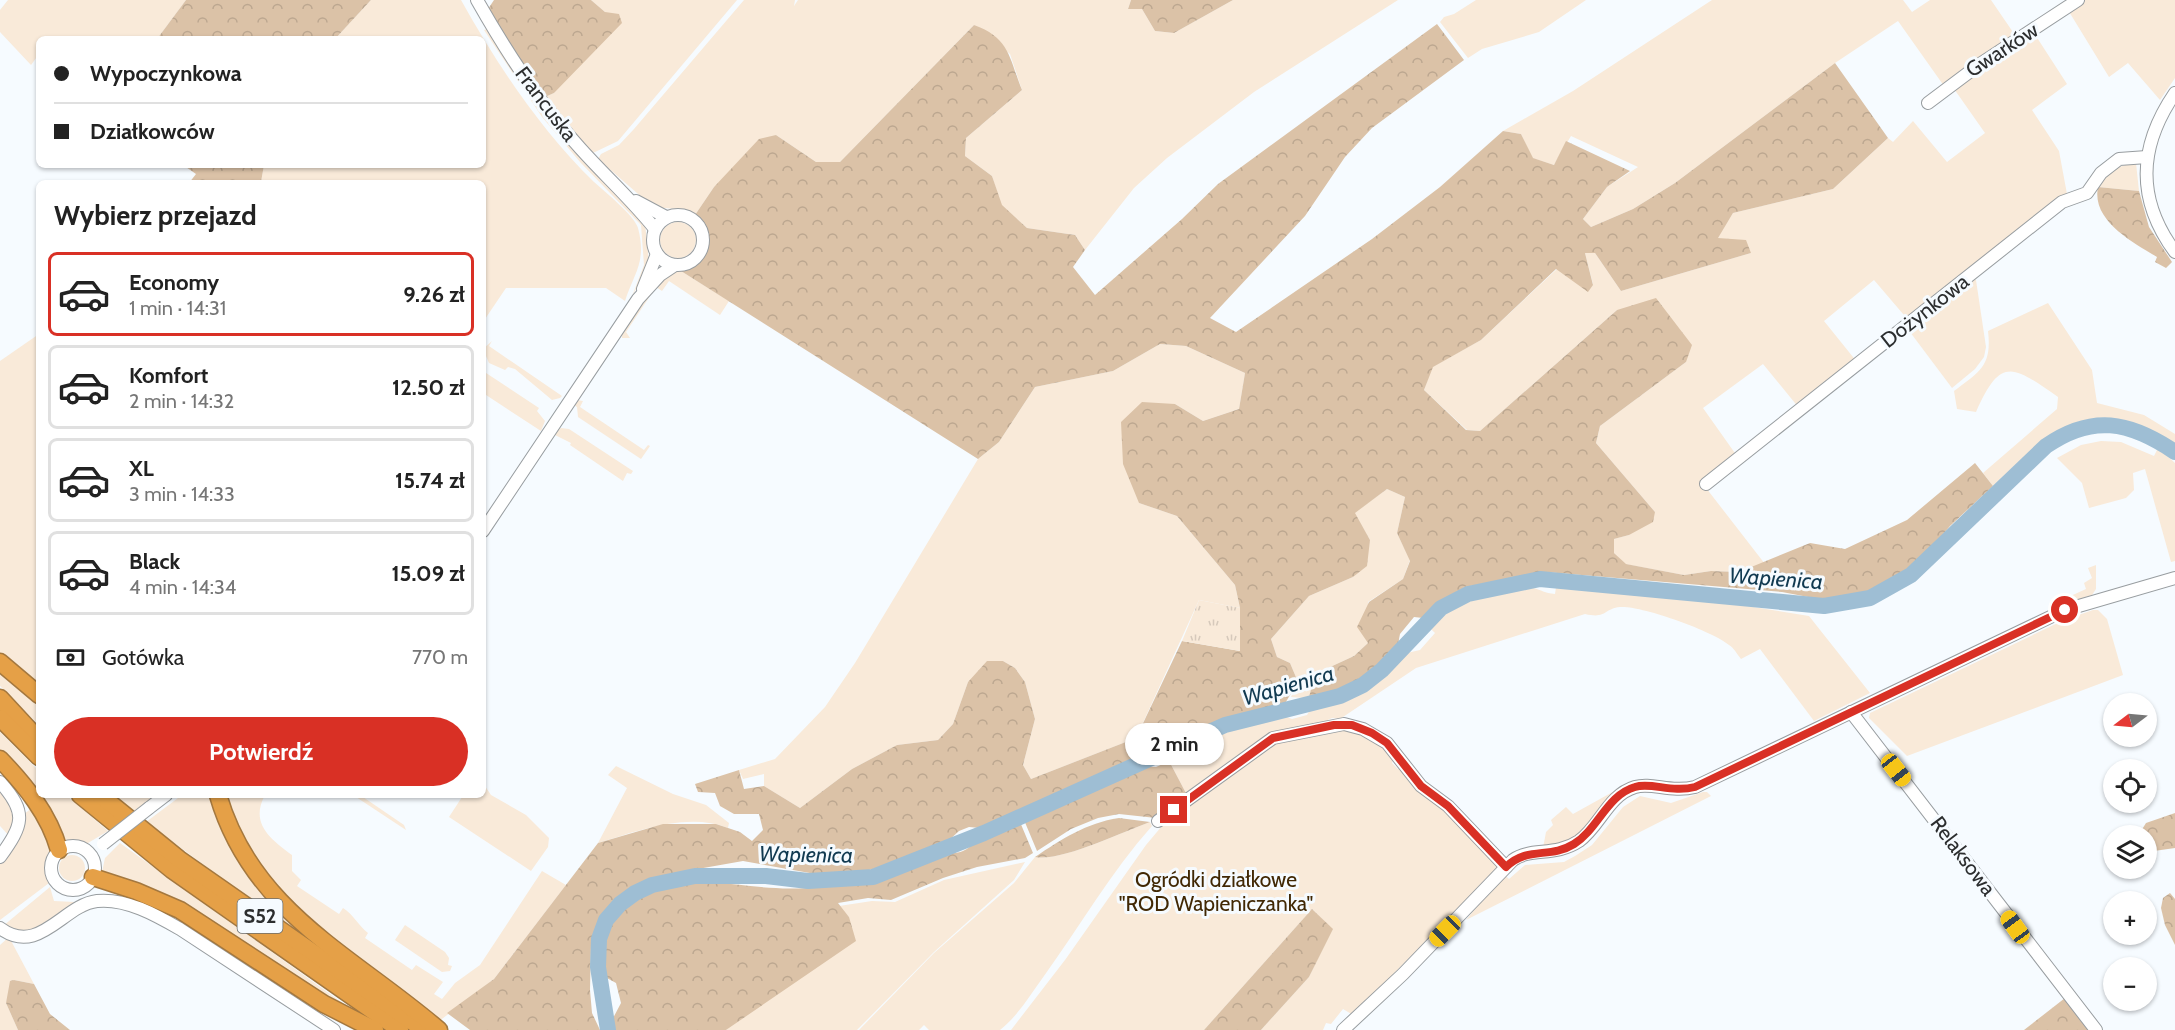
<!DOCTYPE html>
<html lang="pl">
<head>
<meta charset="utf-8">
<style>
  body { margin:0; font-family:Cabin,sans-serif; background:#f2f2f2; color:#222; height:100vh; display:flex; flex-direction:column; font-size:22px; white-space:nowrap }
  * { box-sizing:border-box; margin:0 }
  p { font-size:20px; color:#767676 }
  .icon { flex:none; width:33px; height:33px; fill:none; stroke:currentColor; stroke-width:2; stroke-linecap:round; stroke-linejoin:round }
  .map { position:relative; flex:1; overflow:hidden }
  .sheet { position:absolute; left:36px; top:180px; width:450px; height:618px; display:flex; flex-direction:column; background:#fff; border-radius:9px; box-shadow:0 2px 4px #0004 }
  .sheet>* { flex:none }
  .banner { position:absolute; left:36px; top:36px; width:450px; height:132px; border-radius:9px; box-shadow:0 2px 4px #0004; display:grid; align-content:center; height:132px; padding:0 18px; background:#fff }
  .needle { width:39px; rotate:254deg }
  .tools { position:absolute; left:2103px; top:693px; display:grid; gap:12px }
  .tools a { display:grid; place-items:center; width:54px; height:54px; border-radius:50%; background:#fff; box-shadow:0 2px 4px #0004; font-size:30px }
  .end { position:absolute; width:27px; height:27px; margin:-14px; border:8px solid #d93025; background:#fff; box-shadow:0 0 0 3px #fff }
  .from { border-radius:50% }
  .bubble { position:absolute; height:42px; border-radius:21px; background:#fff; box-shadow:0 2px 4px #0004; font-size:20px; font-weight:800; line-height:42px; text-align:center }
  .car { position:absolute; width:18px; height:36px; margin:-18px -9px; border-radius:8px; box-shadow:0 0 4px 2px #0007; background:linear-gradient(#f5c518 24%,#345 0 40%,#f5c518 0 76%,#345 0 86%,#f5c518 0) }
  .banner b { display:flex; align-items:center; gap:21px; height:57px; font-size:22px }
  .banner b+b { border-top:2px solid #e0e0e0 }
  .banner i { width:15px; height:15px; background:#222 }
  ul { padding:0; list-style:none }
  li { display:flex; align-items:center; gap:18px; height:84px; margin:0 12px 9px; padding:0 6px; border:3px solid #e0e0e0; border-radius:9px }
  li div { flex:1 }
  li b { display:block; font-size:22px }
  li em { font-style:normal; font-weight:800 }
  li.current { border-color:#d93025 }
  li>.icon { width:54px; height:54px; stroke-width:1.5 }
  h2 { padding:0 18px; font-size:27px; line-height:72px }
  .pay { display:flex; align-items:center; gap:15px; height:66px; padding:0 18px; font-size:22px }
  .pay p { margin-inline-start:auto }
  .action { display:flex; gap:12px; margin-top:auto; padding:12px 18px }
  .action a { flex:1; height:69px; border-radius:36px; background:#d93025; color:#fff; font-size:24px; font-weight:800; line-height:69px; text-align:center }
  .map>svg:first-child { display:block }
</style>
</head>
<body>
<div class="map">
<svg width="2175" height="1030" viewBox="0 0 2175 1030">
  <defs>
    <pattern id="forest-crowns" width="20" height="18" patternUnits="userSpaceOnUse" patternTransform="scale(1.5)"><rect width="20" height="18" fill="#dbc2a7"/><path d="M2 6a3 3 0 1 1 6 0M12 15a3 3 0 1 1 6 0" fill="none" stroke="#bca790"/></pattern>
    <pattern id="park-tufts" width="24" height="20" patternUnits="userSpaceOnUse" patternTransform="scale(1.5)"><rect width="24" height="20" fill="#f9ead9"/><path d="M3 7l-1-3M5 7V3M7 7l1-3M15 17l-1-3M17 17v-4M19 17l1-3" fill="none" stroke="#d6c9bb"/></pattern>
  </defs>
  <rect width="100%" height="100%" fill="#f6fbff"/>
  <g fill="#f9ead9">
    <polygon points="8,0 186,0 157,39 39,39 39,54 31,65 0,32 0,10"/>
    <path d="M371,0H461C498,66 540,129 594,182C604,191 635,216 638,228C647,262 634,273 625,301L606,288H506L483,322V183H252L261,182L264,165H483V39H335Z"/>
    <polygon points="591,0 737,0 618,141 593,153 590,153 545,97 554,93 605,12"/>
    <polygon points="744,0 795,0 794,6 798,0 1131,0 1128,9 1142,9 1155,31 1174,33 1233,0 1398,0 1254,92 1167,158 1134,188 1085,250 1075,235 1027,228 1001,205 992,176 965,156 966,138 1022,90 1010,54 974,25 840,162 816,162 776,135 714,187 695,215 687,210 653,207 598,159 601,154 619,145 634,129"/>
    <polygon points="1476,0 1586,0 1539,32 1482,49 1468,58 1440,22 1444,17 1454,14"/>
    <polygon points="1712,0 1903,0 1912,12 1930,0 1991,0 2017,38 1944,86 1898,21 1835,63 1675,183 1633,209 1591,227 1583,219 1607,187 1638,167 1571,136 1554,165 1532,158 1521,134 1503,131 1573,91"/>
    <polygon points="2082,0 2175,0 2175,78 2160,100 2128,63 2109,77 2068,10"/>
    <polygon points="487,29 645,223 649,262 631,299 644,265 641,225 580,162 542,117 484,30"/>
    <polygon points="2034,33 2067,84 2032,110 2059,151 2067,194 1909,321 1874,280 1824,321 1857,362 1799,408 1763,364 1703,408 1737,456 1703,484 1765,564 1739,572 1711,571 1684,575 1625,564 1614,553 1614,539 1629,535 1655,512 1596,443 1600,426 1686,362 1617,310 1480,431 1467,430 1424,390 1432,367 1481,340 1557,269 1588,291 1593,284 1585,253 1595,253 1621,291 1751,253 1717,238 1733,213 1833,189 1888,138 1893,142 1913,121 1947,162 1985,133 1952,86"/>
    <path d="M2136,163L2139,191L2098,187C2106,172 2118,165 2136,163Z"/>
    <circle cx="678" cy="240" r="18"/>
    <path d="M681,271L729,301L720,315L669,281L662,291L656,287L626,332L630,338H622V333C635,313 654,273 681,271Z"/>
    <polygon points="1973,277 1976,280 1986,347 1984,357 1975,369 1952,388 1907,328"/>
    <path d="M2048,303L2092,370L2097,403L2144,415L2175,434V445C2087,393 2058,424 1993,486L1983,473L2057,409L2058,397C2013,366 2001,355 1976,412L1957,409L1954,391C1980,371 1992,366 1988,331Z"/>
    <polygon points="39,334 39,689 0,654 0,361"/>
    <polygon points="492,341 489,346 562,396 560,398 552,400 515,369 508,367 505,370 489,363 483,349"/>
    <polygon points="1160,344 1186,346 1245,373 1239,409 1203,421 1175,404 1139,503 1177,516 1235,585 1240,608 1199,600 1136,738 1031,779 1023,765 1035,719 1025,682 1015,668 1003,661 968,682 953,724 938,740 897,745 852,769 800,808 764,786 764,774 743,779 739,770 775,759 825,707 855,663 978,459 999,442 1035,387 1113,371"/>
    <polygon points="483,371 539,408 537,411 545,421 541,431 483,393"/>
    <polygon points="577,400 583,401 580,407 644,450 648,445 650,446 641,459 578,417 577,407 574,405"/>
    <polygon points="561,428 569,429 633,471 631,474 627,473 623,481 570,445 571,443 553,434"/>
    <polygon points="2101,441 2121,442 2154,456 2158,448 2175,463 2175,561 2171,562 2145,469 2133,473 2134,490 2126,498 2089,508 2082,483 2057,458 2081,445"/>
    <polygon points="1387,489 1405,497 1397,533 1410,560 1403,579 1368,602 1368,643 1354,656 1315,674 1308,701 1304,698 1291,697 1298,682 1290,663 1277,657 1271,639 1309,596 1353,577 1370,540 1354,513"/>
    <polygon points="2096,565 2096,589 2092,595 2055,607 2053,604 2086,589 2084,583 2092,578 2088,568"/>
    <path d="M1556,587L1709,600L1809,616L1870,693L1814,721L1760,649L1741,659C1737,654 1734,648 1729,645C1713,631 1640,605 1620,607C1603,609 1607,619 1585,614L1416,668L1340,719L1332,718L1316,726L1286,729L1188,797L1167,757L1237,726L1281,715L1292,719L1307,715L1310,710L1340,701L1363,690L1407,653L1420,650L1435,633L1430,628C1452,605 1474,598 1505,592C1513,590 1524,586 1533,588C1542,590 1544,593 1555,594Z"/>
    <polygon points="2093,610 2098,610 2107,619 2123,675 1907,756 1869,718 1870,713 2064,620"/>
    <polygon points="0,668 39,702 39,725 0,686"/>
    <polygon points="1344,730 1373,736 1394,758 1392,763 1398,769 1402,769 1442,805 1499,867 1353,1015 1343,1009 1331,1024 1326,1023 1323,1030 1261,1030 1309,977 1332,929 1312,909 1204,1030 1011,1030 1065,960 1146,845 1167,820 1274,743"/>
    <polygon points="0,732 39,771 39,795 66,795 108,831 88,843 62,843 0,752"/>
    <path d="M616,766L673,794L706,805L729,823L728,828C687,812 639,831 598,843L627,788L608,775Z"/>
    <polygon points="483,783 491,795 526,815 549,838 548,847 531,871 449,817 462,797 483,795"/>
    <polygon points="0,786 16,809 10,837 0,826"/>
    <polygon points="1618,789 1577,838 1543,848 1546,832 1553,825 1551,820 1566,807 1573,814"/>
    <polygon points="1703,792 1707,792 1711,796 1466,920 1504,874 1509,879 1525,865 1564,862 1575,856 1592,845 1623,807 1640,796 1671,803"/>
    <polygon points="115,795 156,795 134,812"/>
    <polygon points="182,795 212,795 224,829 354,969 231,885 146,822"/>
    <path d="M225,795H265C249,824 272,840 292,855V871L301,880L297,886L339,914L343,908C354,915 358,925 368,933L365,938L412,970L416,965L443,982L434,994L442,999L455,983L480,965L542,871L566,885L494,979L438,1022L295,910L258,870Z"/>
    <polygon points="353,795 360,795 404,825 406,830"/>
    <polygon points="32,808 53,848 46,862 49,883 0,920 0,863 24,814"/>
    <path d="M1150,822L1152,826C1111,872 1080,926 1044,976C1030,995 1018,1016 1000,1030H929L924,1025L919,1030H859L934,953L1014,883L1035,857C1061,862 1122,832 1150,822Z"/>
    <polygon points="120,843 369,1022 194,910 102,872 105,858"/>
    <circle cx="72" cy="868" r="13"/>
    <polygon points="1025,862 1014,880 934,952 857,1030 726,1030 849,917 839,906 872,901 895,902 944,880"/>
    <polygon points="50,887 54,901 75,902 76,905 48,926 26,933 3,926"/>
    <polygon points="405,925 445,952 449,958 448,965 452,966 450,971 442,972 395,940"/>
    <polygon points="9,937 34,984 14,980 6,1003 18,1030 0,1030 0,945"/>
  </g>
  <g fill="url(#forest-crowns)">
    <polygon points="186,0 371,0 335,39 157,39"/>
    <polygon points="494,0 591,0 605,12 619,14 622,23 554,93 545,97 521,65 488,9"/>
    <polygon points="1131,0 1233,0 1174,33 1155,31 1142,9 1128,9"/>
    <path d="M1437,24L1464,60L1372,128L1345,157L1305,216L1210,318L1236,332L1372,239L1440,187L1503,131L1521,134L1533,158L1554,165L1566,141L1630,171L1607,187L1583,219L1591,227L1633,209L1675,183L1835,63L1888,138L1833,189L1733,213L1718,238L1746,240L1751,253L1621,291L1595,253H1585L1593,285L1588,292L1556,269L1481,340L1433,367L1424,390L1466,430L1480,431L1617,310L1656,298L1692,345L1686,362L1600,426L1596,443L1655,512L1653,522L1629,535L1614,539V553L1626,564L1684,575L1711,571L1739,572L1810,543L1845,549L1907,520L1975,463L1993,486L1950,526L1914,569L1870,594L1824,600L1782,592L1546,572L1465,587L1437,604L1423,618L1414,617L1400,634L1397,649L1365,678L1340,691L1308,701L1315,674L1354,656L1368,643L1357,627L1369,602L1403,579L1410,561L1397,533L1405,497L1387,489L1355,513L1370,540L1367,566L1353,577L1309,596L1271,639L1277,657L1290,663L1298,682L1284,705L1225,722L1162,748L1158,744L1141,752L1138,759L980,828L969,827L959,831L946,843L909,860L853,874L821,875L743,861L675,873L633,889L608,909L591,945L590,990L592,1013L600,1030H470L447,1013L494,979L598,843L663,824H716L740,832L752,841L763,830L759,814H734L720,806L715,793L698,792L695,784L739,770L744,789L764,786L800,808L852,769L897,745L938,740L953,724L968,682L987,661H1003L1015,668L1025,682L1035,719L1023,765L1031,779L1136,738L1182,641L1240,651V608L1235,585L1177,516L1139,503L1123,464L1121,422L1142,402L1175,404L1203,421L1239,409L1245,373L1186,346L1160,344L1113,371L1035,387L999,442L978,459L681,271C709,263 721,235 695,215L714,187L759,139L776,135L816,162H840L974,25C1010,38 1009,58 1022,90L966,138L965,156L992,176L1002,205L1027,228L1075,235L1085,250L1073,267L1095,295L1182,219L1218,184Z"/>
    <polygon points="183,165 264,165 261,182 189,183 196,174"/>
    <path d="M2098,187L2139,191L2149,227L2172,262L2166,268L2155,262L2157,257C2134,243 2091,221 2098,187Z"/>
    <polygon points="1167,757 1188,797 1156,818 1119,814 1098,818 1071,829 1037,851 1024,820 1140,766 1156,767 1165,763"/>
    <polygon points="2175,813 2175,848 2154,851 2147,845 2146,836 2143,835 2141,831 2146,823"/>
    <path d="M1119,818L1150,822C1122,832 1061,862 1035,857C1062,839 1086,823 1119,818Z"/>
    <path d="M1020,822L1033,853L1025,858L977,867L943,878L891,900L868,898L838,903L849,917L856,941L726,1030H612L611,1022L621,1003L616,983L605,977C603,961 602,947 606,931C616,897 667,883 698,882C724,882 750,887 776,888C799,890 835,886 858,884C889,881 920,864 949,853C965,854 967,848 979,839C990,832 1008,828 1020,822Z"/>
    <polygon points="2170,893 2175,899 2175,945 2165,925 2161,908 2163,898"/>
    <polygon points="1312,909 1333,929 1309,977 1261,1030 1204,1030"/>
    <polygon points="14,980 34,984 50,1014 70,1030 18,1030 6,1003 10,981"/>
    <polygon points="2065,998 2090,1030 2024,1030"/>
  </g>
  <polygon fill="url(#park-tufts)" points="1199,600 1240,608 1240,651 1182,641"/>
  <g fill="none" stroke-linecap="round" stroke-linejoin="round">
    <path stroke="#9ebed4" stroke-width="16" d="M608,1030L598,967L599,939L606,920L620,904L635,893L652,885L695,876H766L808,881L873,877L984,833L1225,725L1340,696L1363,685L1382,670L1441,608L1468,594L1540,579L1824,606L1870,598L1911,575L2046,446C2092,414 2129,421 2175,452"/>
    <defs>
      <g id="minor">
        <path d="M477,0C507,53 539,103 580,148C605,176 632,200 655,229"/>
        <path d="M2175,93C2138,147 2136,199 2175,252"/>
        <polyline points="1928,103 1980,64 2078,0"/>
        <polyline points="636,201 666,217"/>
        <circle cx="678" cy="240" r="25"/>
        <polyline points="643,289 657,254"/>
        <polyline points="1706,484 2062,202 2087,193 2101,173 2119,159 2147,157"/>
        <polyline points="483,531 638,299 660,275 675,265"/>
        <polyline points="1851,712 2096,1030"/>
        <path d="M0,782C28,813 23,825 0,857"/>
        <polyline points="149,808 166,795"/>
        <polyline points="1158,821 1273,738 1344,724 1363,729 1387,743 1421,786 1448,806 1506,867"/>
        <circle cx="73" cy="868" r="22"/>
        <path d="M0,928C39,957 63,905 97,901C126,898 156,915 180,929L334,1030"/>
        <path d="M1343,1030L1403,974L1513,860C1531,847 1555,857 1579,841C1600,826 1608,795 1635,787C1652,782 1671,793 1695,787L2065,610L2175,578"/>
      </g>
      <g id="highway">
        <polyline points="0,662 39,695"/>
        <polyline points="0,698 39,740"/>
        <polyline points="0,718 39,757"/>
        <path d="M0,759C25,785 49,814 59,850"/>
        <polyline points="80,795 172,870 400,1030"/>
        <polyline points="100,795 179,859 424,1030"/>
        <path d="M218,795C252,912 353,956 439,1030"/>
        <polyline points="93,877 136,891 180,910 324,1004 375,1030"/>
      </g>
    </defs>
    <use href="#minor" stroke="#989da0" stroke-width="14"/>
    <use href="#highway" stroke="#a4783f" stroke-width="19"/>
    <use href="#minor" stroke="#fff" stroke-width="12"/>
    <use href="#highway" stroke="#e5a047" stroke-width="16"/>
    <defs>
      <polyline id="minor-bridge" points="103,844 149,808"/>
    </defs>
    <use href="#minor-bridge" stroke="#989da0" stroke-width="14" stroke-linecap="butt"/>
    <use href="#minor-bridge" stroke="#fff" stroke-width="12"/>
  </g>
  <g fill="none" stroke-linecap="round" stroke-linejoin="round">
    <path stroke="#d93025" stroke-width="8" d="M1174,810L1273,738L1334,725H1352L1372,733L1387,743L1421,786L1448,806L1506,867C1527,846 1550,859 1574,844C1598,829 1607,795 1635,787C1651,782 1672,793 1695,787L2065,610"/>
  </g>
  <g text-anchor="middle" stroke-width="6" stroke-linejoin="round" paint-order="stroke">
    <rect fill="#f6fbff" stroke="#696c6d" stroke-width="1.5" x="237.5" y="899" width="45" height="34" rx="4.5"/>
    <g font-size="20" font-weight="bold" fill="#2c2e2f">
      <text x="260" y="923">S52</text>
    </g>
    <g font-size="21" fill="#2c2e2f" stroke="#f6fbff">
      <text transform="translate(2002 50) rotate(-33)" y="7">Gwarków</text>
      <text transform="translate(546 104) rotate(53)" y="7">Francuska</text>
      <text transform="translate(1925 311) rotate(-38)" y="7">Dożynkowa</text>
      <text transform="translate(1963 856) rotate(53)" y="7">Relaksowa</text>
    </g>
    <g font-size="21" fill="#412804" stroke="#f6fbff">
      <text x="1216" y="887">Ogródki działkowe<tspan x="1216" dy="24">"ROD Wapieniczanka"</tspan></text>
    </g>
    <g font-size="22" font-style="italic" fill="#113a51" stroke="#f6fbff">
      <text transform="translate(1776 578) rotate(4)" y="8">Wapienica</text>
      <text transform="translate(1288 685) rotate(-16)" y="8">Wapienica</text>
      <text transform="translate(806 854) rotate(1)" y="8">Wapienica</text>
    </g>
  </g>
</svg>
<div class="tools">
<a><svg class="needle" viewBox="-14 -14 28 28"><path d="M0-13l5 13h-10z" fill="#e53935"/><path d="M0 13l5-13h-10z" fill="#767676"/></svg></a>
<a><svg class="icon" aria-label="locate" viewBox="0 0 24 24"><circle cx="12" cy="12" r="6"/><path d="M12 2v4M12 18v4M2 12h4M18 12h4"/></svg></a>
<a><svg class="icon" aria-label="layers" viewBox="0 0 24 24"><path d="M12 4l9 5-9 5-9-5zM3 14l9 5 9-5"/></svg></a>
<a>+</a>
<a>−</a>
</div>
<i class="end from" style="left:2065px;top:610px"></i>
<i class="end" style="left:1174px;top:810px"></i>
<div class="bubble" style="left:1125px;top:723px;width:99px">2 min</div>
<i class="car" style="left:1896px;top:770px;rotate:142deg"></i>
<i class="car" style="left:2015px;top:927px;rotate:324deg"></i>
<i class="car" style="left:1445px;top:931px;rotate:225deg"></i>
<div class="banner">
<b><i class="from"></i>Wypoczynkowa</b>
<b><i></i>Działkowców</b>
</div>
<section class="sheet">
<h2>Wybierz przejazd</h2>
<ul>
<li class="current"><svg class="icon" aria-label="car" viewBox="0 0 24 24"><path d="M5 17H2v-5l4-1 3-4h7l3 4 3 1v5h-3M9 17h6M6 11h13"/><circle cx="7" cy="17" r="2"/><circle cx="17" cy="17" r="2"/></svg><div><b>Economy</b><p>1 min · 14:31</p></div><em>9.26 zł</em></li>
<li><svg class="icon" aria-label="car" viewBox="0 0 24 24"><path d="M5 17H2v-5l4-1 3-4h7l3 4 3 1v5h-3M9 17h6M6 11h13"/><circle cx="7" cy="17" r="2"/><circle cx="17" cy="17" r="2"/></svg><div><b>Komfort</b><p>2 min · 14:32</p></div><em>12.50 zł</em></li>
<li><svg class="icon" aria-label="car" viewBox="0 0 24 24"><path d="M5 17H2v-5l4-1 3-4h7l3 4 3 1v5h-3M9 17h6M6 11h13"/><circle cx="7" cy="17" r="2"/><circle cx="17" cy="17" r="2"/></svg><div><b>XL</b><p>3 min · 14:33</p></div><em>15.74 zł</em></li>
<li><svg class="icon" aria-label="car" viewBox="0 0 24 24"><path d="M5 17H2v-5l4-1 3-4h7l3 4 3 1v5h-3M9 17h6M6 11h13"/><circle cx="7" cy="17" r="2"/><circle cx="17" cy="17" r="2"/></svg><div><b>Black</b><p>4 min · 14:34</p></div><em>15.09 zł</em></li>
</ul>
<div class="pay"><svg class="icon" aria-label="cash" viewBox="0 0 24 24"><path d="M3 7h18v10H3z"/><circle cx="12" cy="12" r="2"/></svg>Gotówka<p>770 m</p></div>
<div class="action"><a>Potwierdź</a></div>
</section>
</div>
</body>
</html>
